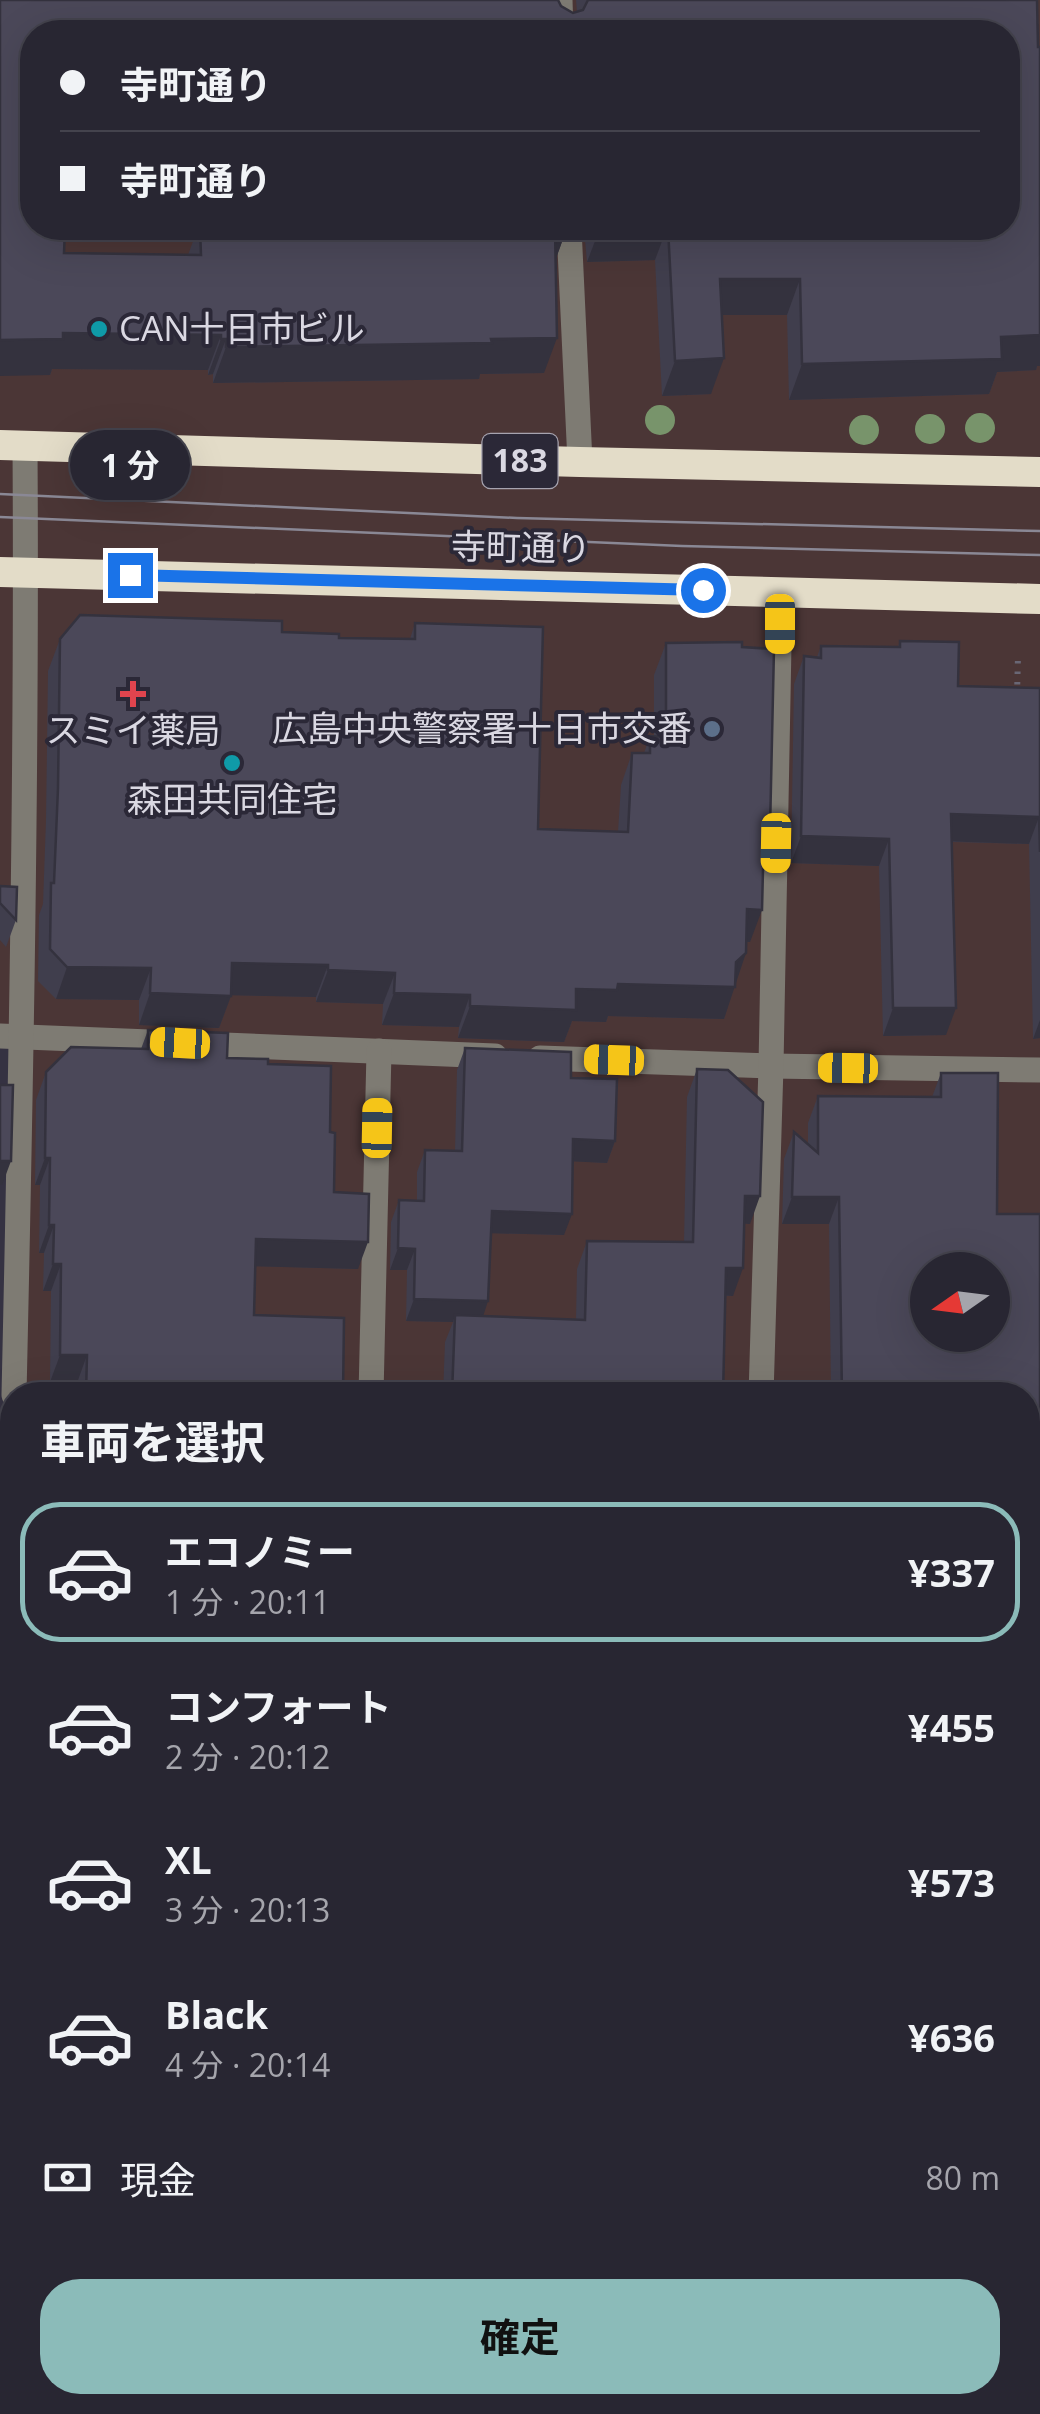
<!DOCTYPE html>
<html lang="ja">
<head>
<meta charset="utf-8">
<style>
  body { margin:0; font-family:"Open Sans","Noto Sans JP",sans-serif; background:#302e3a; color:#f1f3f6; height:100vh; display:flex; flex-direction:column; font-size:38px; white-space:nowrap }
  * { box-sizing:border-box; margin:0 }
  p { font-size:32px; color:#a5a5ac }
  .icon { flex:none; width:55px; height:55px; fill:none; stroke:currentColor; stroke-width:2; stroke-linecap:round; stroke-linejoin:round }
  .map { position:relative; flex:1; overflow:hidden }
  .sheet { position:absolute; left:0px; top:1382px; width:1040px; height:1032px; display:flex; flex-direction:column; background:#282632; border-radius:40px 40px 0 0; box-shadow:0 10px 40px #0002,0 0 0 2px #44434d }
  .sheet>* { flex:none }
  .banner { position:absolute; left:20px; top:20px; width:1000px; height:220px; border-radius:40px; box-shadow:0 10px 40px #0002,0 0 0 2px #44434d; display:grid; align-content:center; height:220px; padding:0 40px; background:#282632 }
  .needle { width:65px; rotate:256deg }
  .controls { position:absolute; left:910px; top:1252px; display:grid; gap:20px }
  .controls a { display:grid; place-items:center; width:100px; height:100px; border-radius:50%; background:#282632; box-shadow:0 10px 40px #0002,0 0 0 2px #44434d; font-size:50px }
  .end { position:absolute; width:45px; height:45px; margin:-22px; border:12px solid #1a73e8; background:#fff; box-shadow:0 0 0 5px #fff }
  .from { border-radius:50% }
  .bubble { position:absolute; height:70px; border-radius:35px; background:#282632; box-shadow:0 10px 40px #0002,0 0 0 2px #44434d; font-size:32px; font-weight:700; line-height:70px; text-align:center }
  .car { position:absolute; width:30px; height:60px; margin:-30px -15px; border-radius:12px; box-shadow:0 0 8px 2px #0007; background:linear-gradient(#f5c518 24%,#345 0 40%,#f5c518 0 76%,#345 0 86%,#f5c518 0) }
  .banner b { display:flex; align-items:center; gap:35px; height:95px; font-size:38px }
  .banner b+b { border-top:2px solid #44434d }
  .banner i { width:25px; height:25px; background:#f1f3f6 }
  ul { padding:0; list-style:none }
  li { display:flex; align-items:center; gap:30px; height:140px; margin:0 20px 15px; padding:0 20px; border:5px solid transparent; border-radius:40px }
  li div { flex:1 }
  li b { display:block; font-size:38px }
  li em { font-style:normal; font-weight:700 }
  li.on { border-color:#8bbbb9 }
  li>.icon { width:90px; height:90px; stroke-width:1.5 }
  h2 { padding:0 40px; font-size:45px; line-height:120px }
  .pay { display:flex; align-items:center; gap:25px; height:110px; padding:0 40px; font-size:38px }
  .pay p { margin-inline-start:auto }
  .button { display:flex; gap:20px; margin-top:auto; padding:20px 40px }
  .button a { flex:1; height:115px; border-radius:40px; background:#8bbbb9; color:#111; font-size:40px; font-weight:700; line-height:115px; text-align:center }
  .map>svg:first-child { display:block }
</style>
</head>
<body>
<div class="map">
<svg width="1040" height="2414" viewBox="0 0 1040 2414">
  <rect width="100%" height="100%" fill="#353242"/>
  <path fill="#4b3636" fill-rule="evenodd" d="M0,0H1040V2414H0L17,1047L0,1046ZM32,32H1008V228H32ZM928,1270H992V1335H928ZM12,1395H1028V2402H12Z"/>
  <g fill="none" stroke-linecap="round" stroke-linejoin="round">
    <polyline stroke="#696775" stroke-width="6" stroke-dasharray="2.5 8" stroke-linecap="butt" points="1017,695 1018,656"/>
    <g stroke="#7e7b73" stroke-width="25">
      <polyline points="560,0 561,32"/>
      <polyline points="569,228 580,462"/>
      <polyline points="0,1036 495,1056"/>
      <polyline points="540,1058 771,1066 1040,1070"/>
      <path d="M14,1395C21,1079 27,762 25,446"/>
      <polyline points="371,1395 379,1051"/>
      <polyline points="761,1395 771,1066 780,592"/>
      <polyline points="1028,1804 1040,1804"/>
      <polyline points="0,2197 12,1474"/>
      <polyline points="346,2414 346,2402"/>
      <polyline points="745,2414 745,2402"/>
    </g>
    <g stroke="#e3dcc8" stroke-width="30">
      <polyline points="0,445 580,462 1040,472"/>
      <polyline points="0,572 1040,599"/>
    </g>
    <g stroke="#8a8895" stroke-width="2.5">
      <polyline points="0,494 517,518 1040,531"/>
      <polyline points="0,517 682,546 1040,555"/>
    </g>
  </g>
  <g fill="#78946b">
    <circle cx="660" cy="420" r="15"/>
    <circle cx="980" cy="428" r="15"/>
    <circle cx="930" cy="429" r="15"/>
    <circle cx="864" cy="430" r="15"/>
  </g>
  <g fill="#403e4d">
    <polygon points="0,0 561,6 573,13 577,12 576,0 1037,0 1038,47 1040,47 1040,366 1037,366 1036,370 997,372 989,394 789,400 787,315 721,315 711,394 662,396 655,260 587,262 584,228 1008,228 32,32 64,253 188,255 198,228 567,228 555,261 544,373 480,374 479,379 213,383 213,374 208,375 208,370 52,369 50,375"/>
    <polygon points="415,623 538,829 618,832 621,785 632,753 644,753 650,736 654,737 654,675 666,643 764,848 750,942 746,942 724,1019 608,1016 606,1022 572,1021 564,1042 458,1038 459,1027 382,1025 383,1004 316,1002 316,997 231,995 219,1028 139,1025 139,1000 56,999 38,981 39,915 43,904 46,820 48,671 60,639 282,632 339,638 410,639"/>
    <polygon points="900,641 958,686 1040,688 1040,1038 1033,1039 1029,844 952,842 946,1035 883,1036 879,866 791,863 794,684 804,656 817,657 821,646 898,647"/>
    <polygon points="0,886 16,920 6,947 0,940"/>
    <polygon points="148,1030 227,1058 268,1064 330,1132 334,1192 358,1269 255,1266 254,1315 343,1395 76,1395 77,1383 50,1382 51,1291 43,1291 44,1253 39,1253 40,1185 35,1185 36,1100 46,1072 141,1049"/>
    <polygon points="465,1048 571,1078 615,1141 607,1163 573,1161 564,1235 491,1233 483,1316 576,1319 577,1269 587,1241 684,1242 687,1097 697,1069 750,1224 744,1223 733,1296 725,1296 723,1395 443,1395 445,1342 453,1322 406,1321 407,1270 390,1270 391,1222 399,1200 417,1201 417,1172 425,1150 455,1151 457,1070"/>
    <polygon points="941,1073 997,1214 1040,1214 1040,1757 1036,1757 1028,1395 831,1395 829,1224 782,1224 784,1159 794,1132 808,1145 808,1123 818,1096 932,1097"/>
    <polygon points="28,2402 301,2402 301,2414 27,2414"/>
    <rect x="393" y="2402" width="336" height="12"/>
    <polygon points="913,2402 1028,2402 1040,2414 913,2414"/>
  </g>
  <g fill="#34323e">
    <polygon points="567,228 554,264 555,229"/>
    <polygon points="600,228 667,228 655,260 587,262"/>
    <polygon points="720,279 800,279 787,315 707,315"/>
    <polygon points="63,333 221,335 208,370 52,369 50,375 0,376 0,340"/>
    <polygon points="1040,335 1040,366 1037,366 1036,370 997,372 989,394 789,400 802,364 1001,337"/>
    <polygon points="557,338 544,373 480,374 479,379 213,383 226,347"/>
    <polygon points="221,339 226,339 213,374 208,375"/>
    <polygon points="724,358 711,394 662,396 675,361"/>
    <polygon points="951,814 1039,817 1029,844 941,841"/>
    <polygon points="764,830 770,830 759,862"/>
    <polygon points="801,836 889,839 879,866 791,863"/>
    <polygon points="747,909 762,910 750,942 735,941"/>
    <polygon points="746,953 724,1019 608,1016 606,1022 572,1021 564,1042 458,1038 470,1006 736,962"/>
    <polygon points="232,963 328,965 316,997 220,995"/>
    <polygon points="67,967 151,968 139,1000 56,999"/>
    <polygon points="328,970 395,973 383,1004 316,1002"/>
    <polygon points="150,993 231,996 219,1028 139,1025"/>
    <polygon points="394,993 470,995 459,1027 382,1025"/>
    <polygon points="893,1008 956,1008 946,1035 883,1036"/>
    <polygon points="1040,1020 1040,1038 1033,1039"/>
    <polygon points="573,1139 615,1141 607,1163 565,1161"/>
    <polygon points="45,1158 50,1158 40,1185 35,1185"/>
    <polygon points="0,1161 11,1161 2,1185 0,1185"/>
    <polygon points="745,1196 760,1196 750,1224 735,1223"/>
    <polygon points="792,1197 839,1197 829,1224 782,1224"/>
    <polygon points="492,1211 572,1214 564,1235 484,1233"/>
    <polygon points="49,1225 54,1225 44,1253 39,1253"/>
    <polygon points="256,1239 368,1242 358,1269 246,1266"/>
    <polygon points="398,1248 415,1249 407,1270 390,1270"/>
    <polygon points="53,1264 61,1264 51,1291 43,1291"/>
    <polygon points="726,1268 743,1268 733,1296 716,1295"/>
    <polygon points="414,1299 488,1301 481,1323 455,1315 453,1322 406,1321"/>
    <polygon points="60,1355 87,1355 77,1383 50,1382"/>
    <polygon points="1028,1673 1040,1673 1040,1688 1035,1700 1028,1700"/>
    <rect x="1028" y="1946" width="12" height="27"/>
  </g>
  <g fill="#4b4859" stroke="#34323e" stroke-width="2.5" fill-rule="evenodd">
    <polygon points="0,0 558,0 561,6 573,13 583,10 588,0 1037,0 1038,47 1040,47 1040,335 1001,337 1002,359 802,364 800,279 720,279 724,358 675,361 668,228 1008,228 1008,32 32,32 32,228 65,228 64,253 201,255 200,228 567,228 555,229 557,338 491,339 492,343 226,347 226,339 221,339 221,335 63,333 63,339 0,340"/>
    <polygon points="80,615 282,621 282,632 339,634 339,638 415,639 415,623 543,627 538,829 628,832 632,753 650,753 650,736 666,737 666,643 742,642 742,647 774,649 770,830 764,830 762,910 747,909 746,953 736,962 735,987 618,984 617,990 576,989 576,1010 470,1006 470,995 394,993 395,973 328,970 328,965 232,963 231,996 150,993 151,968 67,967 50,949 51,883 54,883 58,788 60,639"/>
    <polygon points="900,641 959,642 958,686 1040,688 1040,852 1039,817 951,814 956,1008 893,1008 889,839 801,836 804,656 821,658 821,646 900,647"/>
    <polygon points="0,886 17,887 16,920 0,903"/>
    <polygon points="148,1030 228,1033 227,1058 268,1059 268,1064 331,1066 330,1132 335,1133 334,1192 369,1194 368,1242 256,1239 254,1315 344,1318 343,1395 86,1395 87,1355 60,1355 61,1264 53,1264 54,1225 49,1225 50,1158 45,1158 46,1072 71,1047 148,1049"/>
    <polygon points="465,1048 571,1052 571,1078 617,1079 615,1141 573,1139 572,1214 492,1211 488,1301 414,1299 415,1249 398,1248 399,1200 424,1201 425,1150 462,1151"/>
    <polygon points="697,1069 728,1070 763,1102 760,1196 745,1196 743,1268 726,1268 723,1395 452,1395 455,1315 585,1320 587,1241 693,1242"/>
    <path d="M941,1073H998L997,1214H1040V1673H1028V1395H842L839,1197H792L794,1132L818,1153V1096L941,1097ZM928,1270H992V1335H928Z"/>
    <polygon points="0,1085 13,1085 11,1161 0,1161"/>
    <rect x="1028" y="1806" width="12" height="140"/>
    <polygon points="1028,2041 1040,2041 1040,2414 923,2414 923,2402 1028,2402"/>
    <polygon points="37,2402 301,2402 301,2414 40,2414 40,2404 37,2404"/>
    <rect x="402" y="2402" width="327" height="12"/>
  </g>
  <g fill="none" stroke-linecap="round" stroke-linejoin="round">
    <polyline stroke="#1a73e8" stroke-width="12" points="130,575 703,590"/>
  </g>
  <g fill="#0f9aa8" stroke="#2b2837" stroke-width="4">
    <circle cx="99" cy="329" r="10"/>
    <circle cx="232" cy="763" r="10"/>
  </g>
  <path fill="#e0444e" stroke="#2b2837" stroke-width="4" d="M128 679h10v10h10v10h-10v10h-10v-10h-10v-10h10z"/>
  <circle fill="#5c6f8a" stroke="#2b2837" stroke-width="4" cx="712" cy="729" r="10"/>
  <g text-anchor="middle" stroke-width="8" stroke-linejoin="round" paint-order="stroke">
    <rect fill="#2b2837" stroke="#a6a3af" stroke-width="2.5" x="482.5" y="434" width="75" height="54" rx="8"/>
    <g font-size="32" font-weight="bold" fill="#dad8e2">
      <text x="520" y="472">183</text>
    </g>
    <g font-size="35" fill="#dad8e2" stroke="#2b2837">
      <text x="119" y="341" text-anchor="start">CAN十日市ビル</text>
      <text x="692" y="741" text-anchor="end">広島中央警察署十日市交番</text>
      <text x="133" y="743">スミイ薬局</text>
      <text x="232" y="812">森田共同住宅</text>
    </g>
    <g font-size="35" fill="#dad8e2" stroke="#2b2837">
      <text transform="translate(521 548) rotate(1)" y="12">寺町通り</text>
    </g>
  </g>
</svg>
<div class="controls">
<a><svg class="needle" viewBox="-14 -14 28 28"><path d="M0-13l5 13h-10z" fill="#e53935"/><path d="M0 13l5-13h-10z" fill="#a5a5ac"/></svg></a>
</div>
<i class="end from" style="left:703px;top:590px"></i>
<i class="end" style="left:130px;top:575px"></i>
<div class="bubble" style="left:70px;top:430px;width:120px">1 分</div>
<i class="car" style="left:780px;top:624px;rotate:180deg"></i>
<i class="car" style="left:776px;top:843px;rotate:181deg"></i>
<i class="car" style="left:180px;top:1043px;rotate:273deg"></i>
<i class="car" style="left:614px;top:1060px;rotate:272deg"></i>
<i class="car" style="left:848px;top:1068px;rotate:271deg"></i>
<i class="car" style="left:377px;top:1128px;rotate:1deg"></i>
<div class="banner">
<b><i class="from"></i>寺町通り</b>
<b><i></i>寺町通り</b>
</div>
<section class="sheet">
<h2>車両を選択</h2>
<ul>
<li class="on"><svg class="icon" aria-label="car" viewBox="0 0 24 24"><path d="M5 17H2v-5l4-1 3-4h7l3 4 3 1v5h-3M9 17h6M6 11h13"/><circle cx="7" cy="17" r="2"/><circle cx="17" cy="17" r="2"/></svg><div><b>エコノミー</b><p>1 分 · 20:11</p></div><em>¥337</em></li>
<li><svg class="icon" aria-label="car" viewBox="0 0 24 24"><path d="M5 17H2v-5l4-1 3-4h7l3 4 3 1v5h-3M9 17h6M6 11h13"/><circle cx="7" cy="17" r="2"/><circle cx="17" cy="17" r="2"/></svg><div><b>コンフォート</b><p>2 分 · 20:12</p></div><em>¥455</em></li>
<li><svg class="icon" aria-label="car" viewBox="0 0 24 24"><path d="M5 17H2v-5l4-1 3-4h7l3 4 3 1v5h-3M9 17h6M6 11h13"/><circle cx="7" cy="17" r="2"/><circle cx="17" cy="17" r="2"/></svg><div><b>XL</b><p>3 分 · 20:13</p></div><em>¥573</em></li>
<li><svg class="icon" aria-label="car" viewBox="0 0 24 24"><path d="M5 17H2v-5l4-1 3-4h7l3 4 3 1v5h-3M9 17h6M6 11h13"/><circle cx="7" cy="17" r="2"/><circle cx="17" cy="17" r="2"/></svg><div><b>Black</b><p>4 分 · 20:14</p></div><em>¥636</em></li>
</ul>
<div class="pay"><svg class="icon" aria-label="cash" viewBox="0 0 24 24"><path d="M3 7h18v10H3z"/><circle cx="12" cy="12" r="2"/></svg>現金<p>80 m</p></div>
<div class="button"><a>確定</a></div>
</section>
</div>
</body>
</html>
